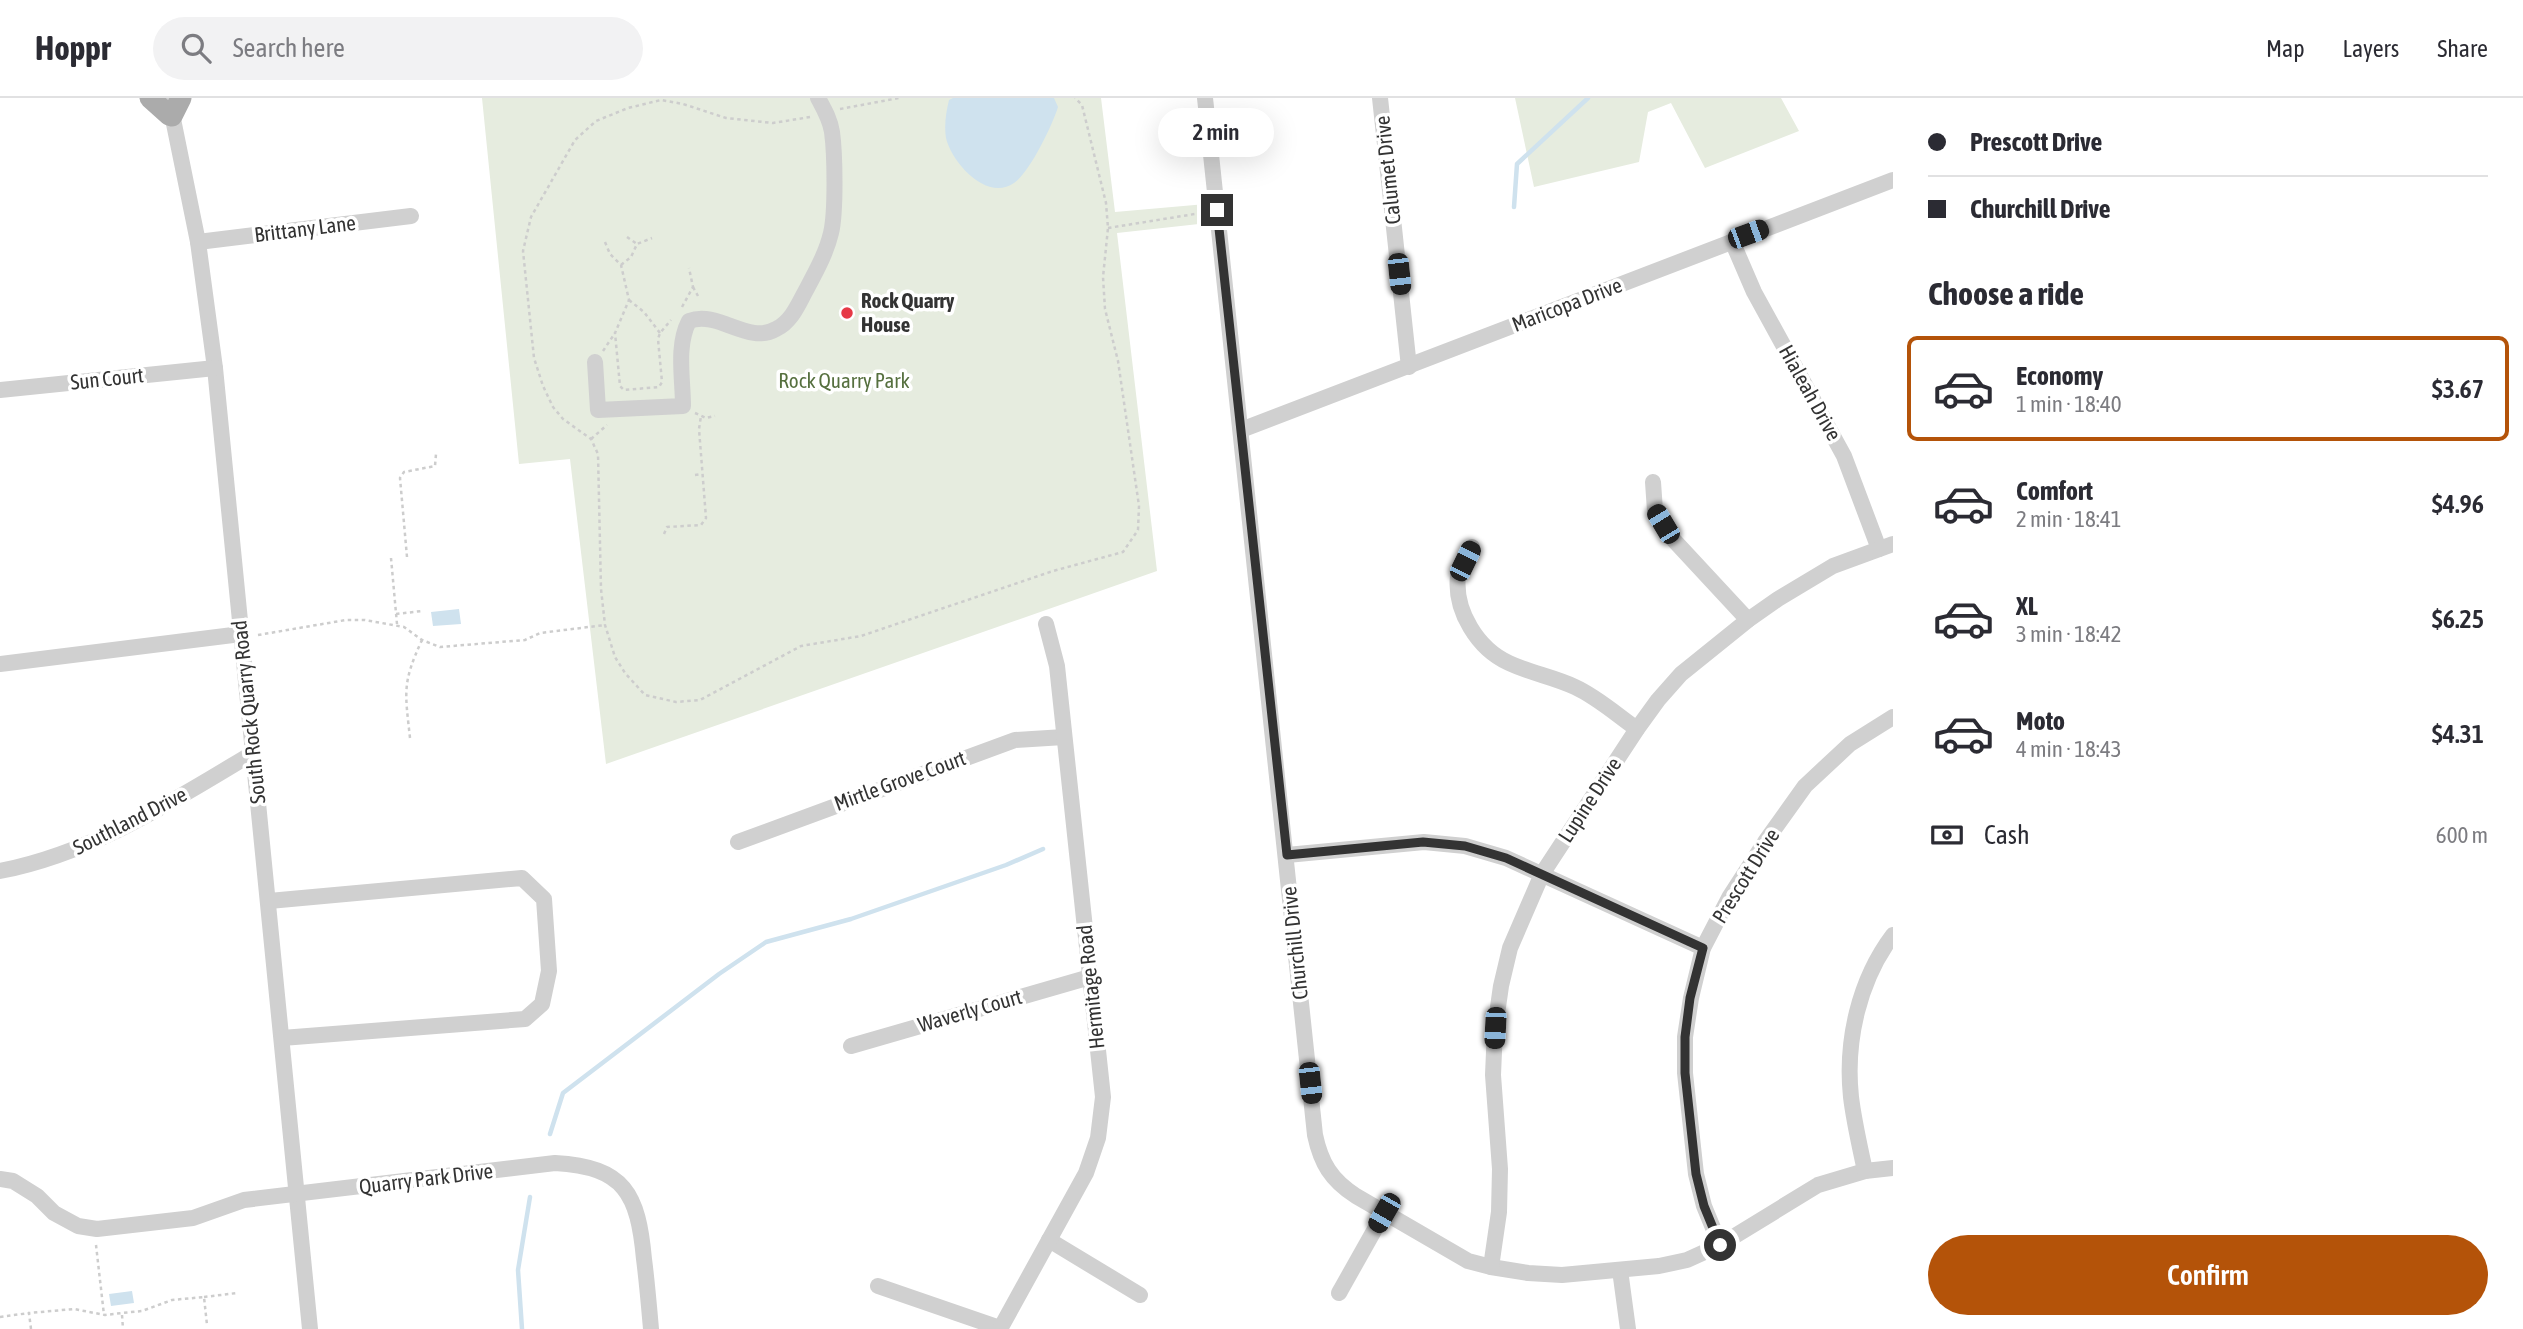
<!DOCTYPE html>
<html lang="en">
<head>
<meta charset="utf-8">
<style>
  body { margin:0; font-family:"Asap Condensed",sans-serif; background:#f2f2f3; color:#2b2b33; height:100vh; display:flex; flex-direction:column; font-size:26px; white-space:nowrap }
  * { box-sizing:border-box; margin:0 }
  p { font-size:23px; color:#7c7c81 }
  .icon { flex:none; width:38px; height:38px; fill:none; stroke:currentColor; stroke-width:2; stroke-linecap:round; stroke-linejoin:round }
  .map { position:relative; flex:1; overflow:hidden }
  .side { display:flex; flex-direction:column; background:#fff; width:630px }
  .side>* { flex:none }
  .hud { display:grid; align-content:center; height:154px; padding:0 35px; background:#fff }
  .end { position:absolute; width:32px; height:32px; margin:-16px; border:9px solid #333; background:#fff; box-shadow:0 0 0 4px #fff }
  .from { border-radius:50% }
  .bubble { position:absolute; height:49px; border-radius:24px; background:#fff; box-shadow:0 7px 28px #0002; font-size:23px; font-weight:600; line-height:49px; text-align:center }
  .car { position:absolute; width:21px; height:42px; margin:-21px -10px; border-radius:9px; box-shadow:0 0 5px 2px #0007; background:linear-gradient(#222 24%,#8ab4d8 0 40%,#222 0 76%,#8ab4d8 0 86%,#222 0) }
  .hud b { display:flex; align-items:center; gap:24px; height:66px; font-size:26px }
  .hud b+b { border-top:2px solid #e1e1e2 }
  .hud i { width:18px; height:18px; background:#2b2b33 }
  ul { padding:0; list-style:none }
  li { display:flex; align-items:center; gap:21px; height:105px; margin:0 14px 10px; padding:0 21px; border:4px solid transparent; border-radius:10px }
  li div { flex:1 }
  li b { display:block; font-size:26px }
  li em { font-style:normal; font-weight:600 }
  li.current { border-color:#b45309 }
  li>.icon { width:63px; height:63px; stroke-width:1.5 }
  h2 { padding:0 35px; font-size:32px; line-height:84px }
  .pay { display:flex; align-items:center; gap:18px; height:77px; padding:0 35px; font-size:26px }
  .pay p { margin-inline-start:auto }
  .primary-button { display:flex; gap:14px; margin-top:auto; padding:14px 35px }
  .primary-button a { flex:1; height:80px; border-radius:42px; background:#b45309; color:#fff; font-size:28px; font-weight:600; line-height:80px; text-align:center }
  header { display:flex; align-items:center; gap:42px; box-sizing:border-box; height:98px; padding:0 35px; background:#fff; border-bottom:2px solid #e1e1e2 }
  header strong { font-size:33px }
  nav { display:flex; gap:38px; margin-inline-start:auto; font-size:24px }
  .search { width:490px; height:63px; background:#f2f2f3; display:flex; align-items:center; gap:18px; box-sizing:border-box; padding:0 24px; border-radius:38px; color:#7c7c81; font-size:26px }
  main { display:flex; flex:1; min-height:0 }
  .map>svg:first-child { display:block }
</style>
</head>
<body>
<header>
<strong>Hoppr</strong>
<div class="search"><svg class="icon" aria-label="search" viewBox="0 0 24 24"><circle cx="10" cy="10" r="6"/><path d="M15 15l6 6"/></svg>Search here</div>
<nav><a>Map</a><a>Layers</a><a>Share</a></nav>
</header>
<main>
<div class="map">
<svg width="1893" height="1231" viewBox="0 0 1893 1231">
  <rect width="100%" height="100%" fill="#fff"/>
  <g fill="#e6ecdf">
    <polygon points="482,0 1101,0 1115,114 1206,106 1208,125 1117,135 1157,473 606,666 570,361 519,366"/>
    <polygon points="1515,0 1781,0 1799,33 1705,70 1671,5 1648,14 1639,64 1534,89"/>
  </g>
  <g fill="#cfe2ee">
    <path d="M953,0H1054L1058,9C1052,28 1030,74 1014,85C987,104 952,65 946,40C944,28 946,14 949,2Z"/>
    <polygon points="459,511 461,526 433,528 431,514"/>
    <polygon points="132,1193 134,1205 111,1208 109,1196"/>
  </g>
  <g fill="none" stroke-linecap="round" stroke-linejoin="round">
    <g stroke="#cfe2ee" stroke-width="4.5">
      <polyline points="1514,109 1517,66 1588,0"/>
      <polyline points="550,1036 563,995 719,876 766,844 851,821 1006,767 1043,751"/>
      <polyline points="522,1231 518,1172 530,1099"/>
    </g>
    <g stroke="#cdcdcd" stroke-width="2.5" stroke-dasharray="3.5 3.5" stroke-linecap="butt">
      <polyline points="840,11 899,0"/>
      <polyline points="810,19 773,25 726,20 683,6 661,2 628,10 596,23 575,42 531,119 523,153 534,260 543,288 553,309 563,321 591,341 598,356 601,491 605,527 615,559 625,575 645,597 676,604 700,602 801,548 861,538 1053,473 1123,454 1138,432 1139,408 1118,263 1105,211 1103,179 1108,130 1106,105 1082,7 1075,0"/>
      <polyline points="1108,130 1201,115"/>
      <polyline points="627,139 637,146"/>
      <polyline points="605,144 610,156 621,167 629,202 615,235 620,288 624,292 659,289 662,284 658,241 660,235 671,222"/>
      <polyline points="621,167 631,159 637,146 652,140"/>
      <polyline points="693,189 698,198"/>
      <polyline points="629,202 644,214 660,235"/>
      <polyline points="682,209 693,189 689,170"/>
      <polyline points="603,253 615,235"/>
      <polyline points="695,315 706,320 715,318"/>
      <polyline points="591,341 607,327"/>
      <polyline points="695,377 702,376"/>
      <polyline points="664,436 667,429 701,427 706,420 699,331 701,318"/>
      <polyline points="407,459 400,380 404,374 435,368 436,356"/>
      <polyline points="391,460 397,526"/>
      <polyline points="396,516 422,513"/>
      <polyline points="258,537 346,522 365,522 404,529 422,542 440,549 525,542 540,535 605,527"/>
      <path d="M410,640C405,594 402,585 422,542"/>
      <polyline points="96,1147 104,1217"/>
      <polyline points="204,1199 237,1195"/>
      <polyline points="122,1217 123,1231"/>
      <polyline points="0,1219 29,1215"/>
      <polyline points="31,1231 29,1215 74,1211 105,1217 122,1215 142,1213 172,1202 204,1199 207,1227"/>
    </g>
    <g stroke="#d0d0d0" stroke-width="16">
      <polyline points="166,0 173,21 198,144 215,270 310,1231"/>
      <path d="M1205,0L1315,1037C1321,1065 1331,1082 1356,1098L1468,1163L1491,1169L1528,1175L1562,1177L1659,1168L1687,1162L1720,1147L1818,1087L1865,1073L1893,1070"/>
      <polyline points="1380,0 1409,269"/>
      <polyline points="1732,143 1754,194 1844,358 1879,451"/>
      <polyline points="198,144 411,118"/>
      <path d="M595,264L598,312L683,308C683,281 676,248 689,223C719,212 748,247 776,231C791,224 798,207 805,194C815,175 826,156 831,135C836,114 835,56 832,34C830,21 824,11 818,0"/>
      <polyline points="0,292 215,270"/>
      <polyline points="1241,332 1893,82"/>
      <polyline points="1653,384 1655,413 1670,438 1748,522"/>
      <path d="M1472,449C1468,458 1460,469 1458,478C1454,513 1478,551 1509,565C1530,575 1554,579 1575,589C1597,599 1617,617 1637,631"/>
      <polyline points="0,566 241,536"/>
      <polyline points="738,744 1015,642 1064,639"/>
      <polyline points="1287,757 1424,744 1465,748 1506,760 1703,850"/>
      <path d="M0,773C93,755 173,703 253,655"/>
      <polyline points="269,803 522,780 544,801 549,873 542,906 525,921 282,940"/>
      <polyline points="851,948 1090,879"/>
      <path d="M1865,1073C1860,1049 1854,1024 1851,999C1845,943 1859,882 1893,837"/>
      <path d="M0,1081L13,1083L37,1098L54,1115L78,1128L97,1131L193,1120L244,1102L555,1065C625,1069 638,1096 644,1161C647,1184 649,1208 651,1231"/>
      <polyline points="1049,1142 1140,1197"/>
      <polyline points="1720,1147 1704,1108 1696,1076 1685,975 1685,939 1691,900 1703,850 1730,798 1765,744 1805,688 1850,646 1893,619"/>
      <polyline points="1491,1169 1499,1114 1500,1071 1493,977 1495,930 1501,888 1510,850 1542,776 1637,631 1658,602 1681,576 1748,522 1778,501 1833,468 1893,446"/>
      <polyline points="1620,1172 1628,1231"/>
      <polyline points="878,1188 1000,1230"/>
      <polyline points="1339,1195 1384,1115"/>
      <polyline points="1000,1231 1086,1075 1098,1040 1103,999 1057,568 1046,526"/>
    </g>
    <polyline stroke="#ababab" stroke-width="21" points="150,0 169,17 172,18 181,0"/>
  </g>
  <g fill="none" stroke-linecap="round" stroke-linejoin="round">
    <polyline stroke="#333" stroke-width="9" points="1217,112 1287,757 1423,744 1465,748 1506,760 1703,850 1690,900 1685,939 1685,975 1696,1076 1704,1108 1720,1147"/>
  </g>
  <circle fill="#e63946" stroke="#fff" stroke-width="2.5" cx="847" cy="215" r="7"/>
  <g text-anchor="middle" stroke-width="7" stroke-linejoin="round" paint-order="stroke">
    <g font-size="21" fill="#333" stroke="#fff">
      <text transform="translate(1388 72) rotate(-96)" y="7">Calumet Drive</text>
      <text transform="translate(305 131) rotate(-7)" y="7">Brittany Lane</text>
      <text transform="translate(1567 207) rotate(-21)" y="7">Maricopa Drive</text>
      <text transform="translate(107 281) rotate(-6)" y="7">Sun Court</text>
      <text transform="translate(1810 295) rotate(61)" y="7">Hialeah Drive</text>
      <text transform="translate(249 614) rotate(-96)" y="7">South Rock Quarry Road</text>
      <text transform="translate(900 683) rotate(-20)" y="7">Mirtle Grove Court</text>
      <text transform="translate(1590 702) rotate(-57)" y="7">Lupine Drive</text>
      <text transform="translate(130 723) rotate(-27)" y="7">Southland Drive</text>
      <text transform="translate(1746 778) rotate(-58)" y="7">Prescott Drive</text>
      <text transform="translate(1295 845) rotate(-96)" y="7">Churchill Drive</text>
      <text transform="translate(1091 889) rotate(-96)" y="7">Hermitage Road</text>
      <text transform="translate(970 913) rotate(-16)" y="7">Waverly Court</text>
      <text transform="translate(426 1081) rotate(-7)" y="7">Quarry Park Drive</text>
    </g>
    <g font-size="21" font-weight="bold" fill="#333" stroke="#fff" text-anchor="start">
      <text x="861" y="210">Rock Quarry<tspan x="861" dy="24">House</tspan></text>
    </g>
    <g font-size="21" fill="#56703f" stroke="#fff">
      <text x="844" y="290">Rock Quarry Park</text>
    </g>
  </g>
</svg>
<i class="end from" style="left:1720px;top:1147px"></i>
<i class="end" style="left:1217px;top:112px"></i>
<div class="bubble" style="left:1158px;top:10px;width:116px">2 min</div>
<i class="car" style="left:1748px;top:136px;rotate:70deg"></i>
<i class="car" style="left:1399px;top:176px;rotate:174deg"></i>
<i class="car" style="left:1663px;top:426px;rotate:329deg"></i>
<i class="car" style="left:1465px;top:463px;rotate:26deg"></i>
<i class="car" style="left:1495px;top:930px;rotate:183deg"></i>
<i class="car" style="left:1310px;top:985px;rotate:174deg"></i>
<i class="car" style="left:1384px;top:1115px;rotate:210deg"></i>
</div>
<section class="side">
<div class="hud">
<b><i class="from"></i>Prescott Drive</b>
<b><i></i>Churchill Drive</b>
</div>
<h2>Choose a ride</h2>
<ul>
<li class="current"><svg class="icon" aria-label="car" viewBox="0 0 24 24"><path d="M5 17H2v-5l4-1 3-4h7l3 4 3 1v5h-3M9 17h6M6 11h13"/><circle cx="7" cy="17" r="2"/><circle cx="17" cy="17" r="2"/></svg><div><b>Economy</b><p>1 min · 18:40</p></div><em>$3.67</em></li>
<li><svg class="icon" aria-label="car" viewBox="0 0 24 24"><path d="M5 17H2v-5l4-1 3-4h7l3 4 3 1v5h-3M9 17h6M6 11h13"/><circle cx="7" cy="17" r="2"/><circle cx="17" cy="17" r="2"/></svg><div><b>Comfort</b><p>2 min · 18:41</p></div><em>$4.96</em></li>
<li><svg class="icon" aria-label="car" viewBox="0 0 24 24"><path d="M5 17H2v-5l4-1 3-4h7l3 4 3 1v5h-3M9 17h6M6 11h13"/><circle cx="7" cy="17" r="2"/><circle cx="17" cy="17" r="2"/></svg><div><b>XL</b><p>3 min · 18:42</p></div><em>$6.25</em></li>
<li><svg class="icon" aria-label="car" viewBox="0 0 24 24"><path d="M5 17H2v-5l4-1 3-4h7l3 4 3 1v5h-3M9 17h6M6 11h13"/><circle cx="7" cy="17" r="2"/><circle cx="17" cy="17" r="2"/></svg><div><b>Moto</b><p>4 min · 18:43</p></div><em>$4.31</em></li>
</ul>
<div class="pay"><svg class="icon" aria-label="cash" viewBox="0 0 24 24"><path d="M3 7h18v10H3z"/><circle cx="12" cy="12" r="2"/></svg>Cash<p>600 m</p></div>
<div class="primary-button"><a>Confirm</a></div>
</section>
</main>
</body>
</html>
